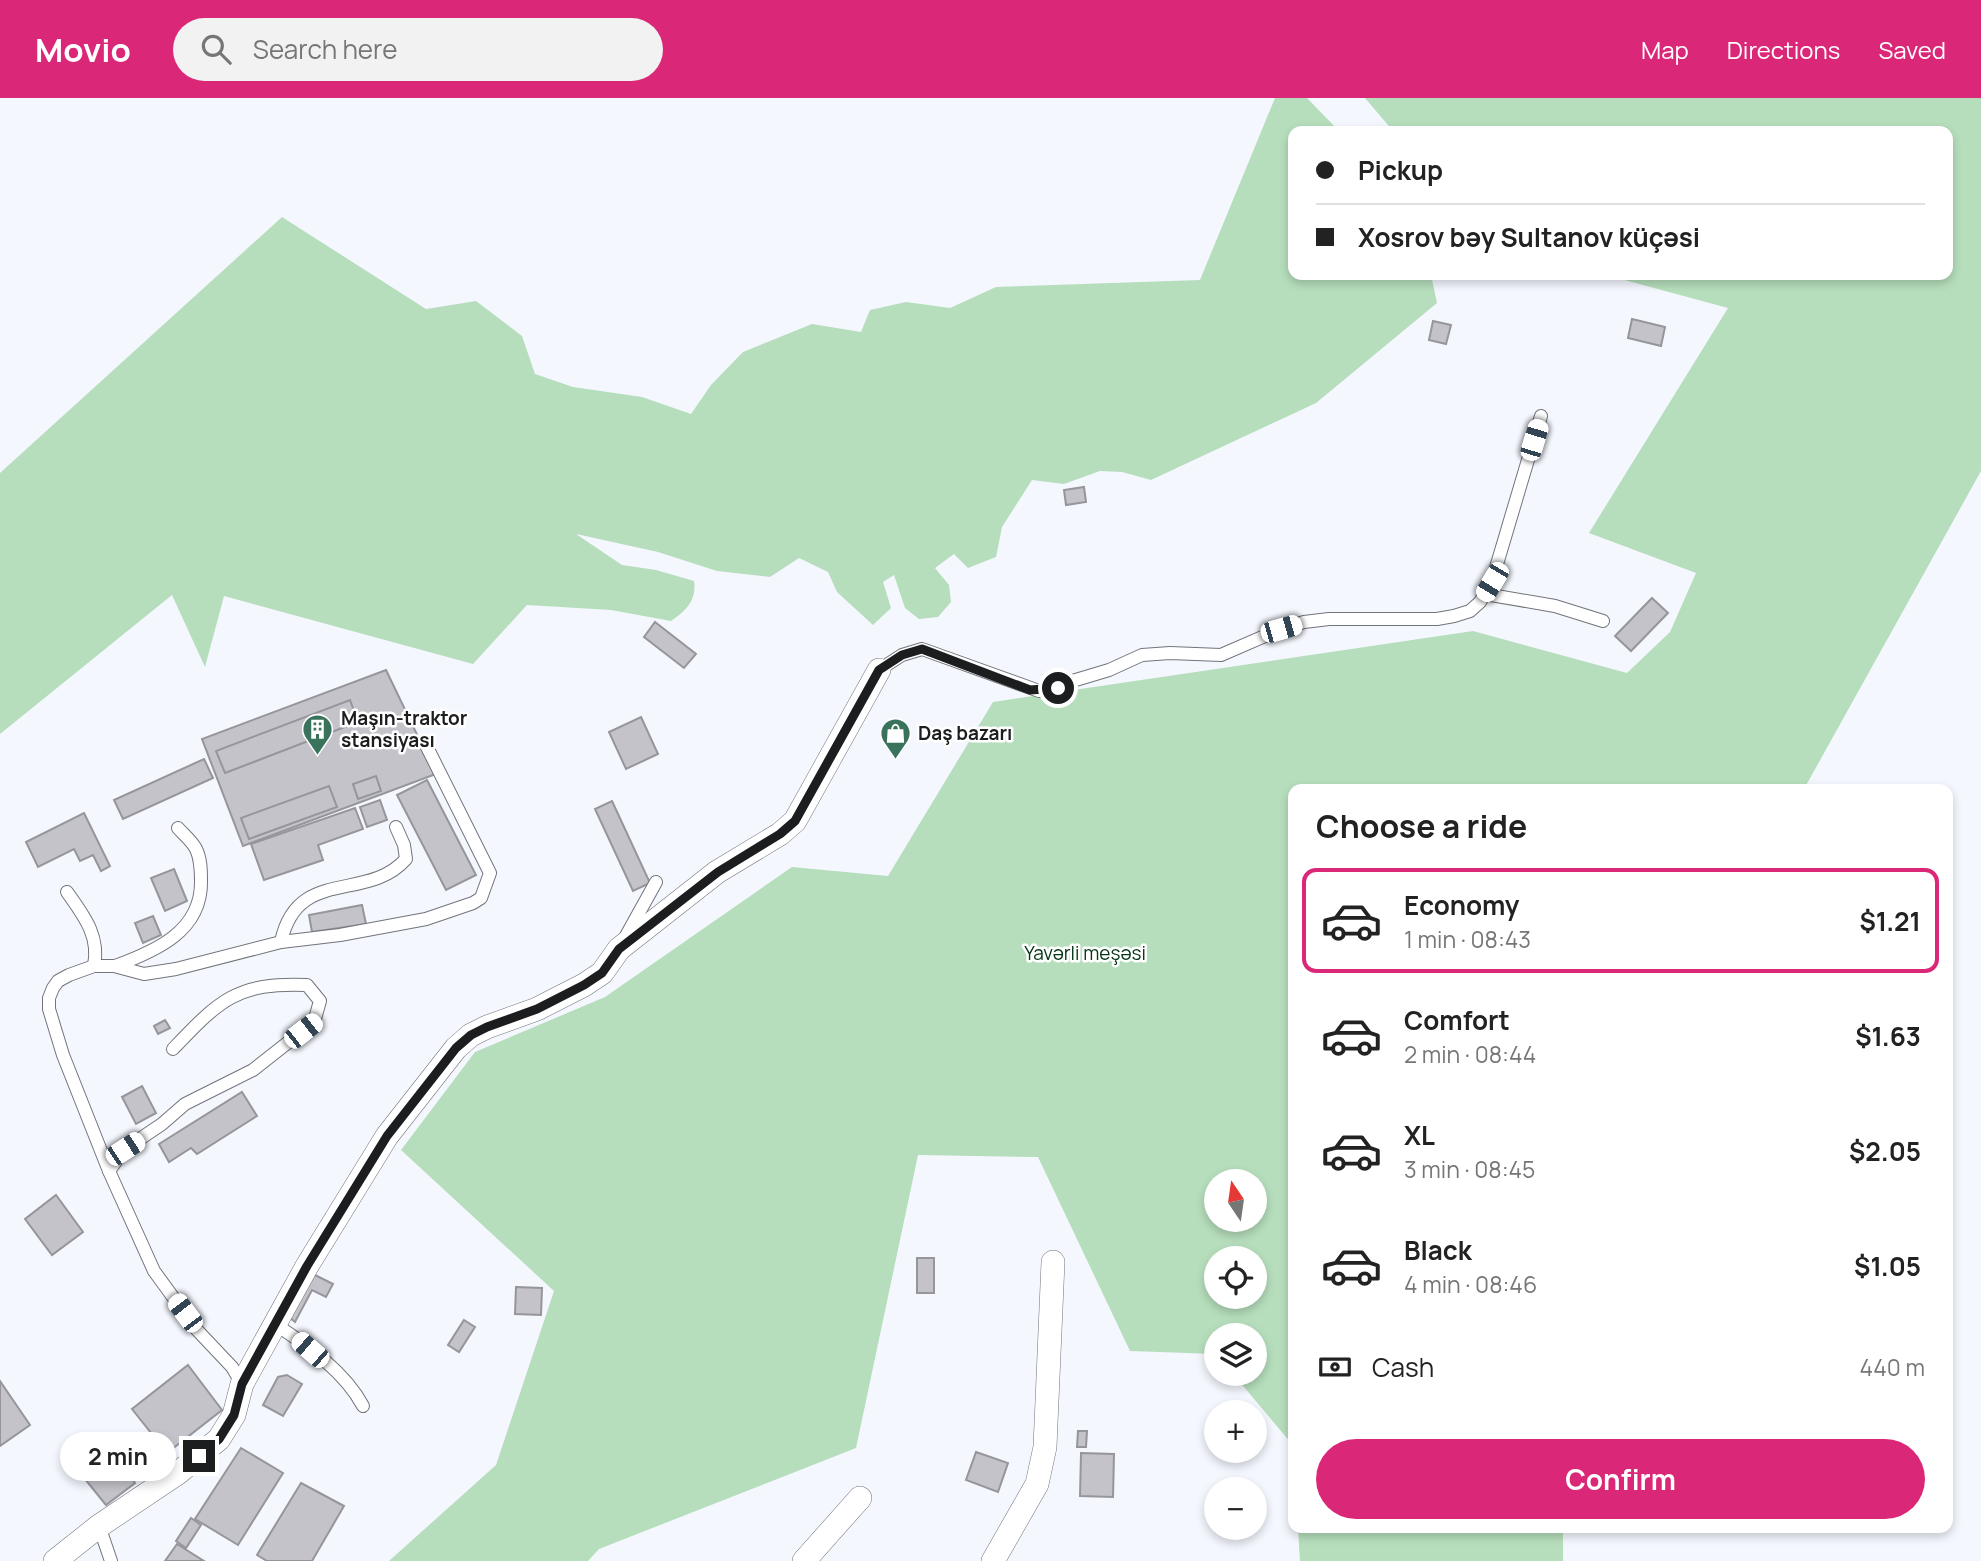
<!DOCTYPE html>
<html lang="en">
<head>
<meta charset="utf-8">
<style>
  body { margin:0; font-family:Manrope,sans-serif; background:#f2f2f2; color:#222; height:100vh; display:flex; flex-direction:column; font-size:26px; white-space:nowrap }
  * { box-sizing:border-box; margin:0 }
  p { font-size:23px; color:#767676 }
  .icon { flex:none; width:38px; height:38px; fill:none; stroke:currentColor; stroke-width:2; stroke-linecap:round; stroke-linejoin:round }
  .map { position:relative; flex:1; overflow:hidden }
  .panel { position:absolute; left:1288px; top:686px; width:665px; height:749px; display:flex; flex-direction:column; background:#fff; border-radius:14px; box-shadow:0 4px 10px #0003 }
  .panel>* { flex:none }
  .hud { position:absolute; left:1288px; top:28px; width:665px; height:154px; border-radius:14px; box-shadow:0 4px 10px #0003; display:grid; align-content:center; height:154px; padding:0 28px; background:#fff }
  .needle { width:46px; rotate:347deg }
  .tools { position:absolute; left:1204px; top:1071px; display:grid; gap:14px }
  .tools a { display:grid; place-items:center; width:63px; height:63px; border-radius:50%; background:#fff; box-shadow:0 4px 10px #0003; font-size:35px }
  .end { position:absolute; width:32px; height:32px; margin:-16px; border:9px solid #1c1d1f; background:#fff; box-shadow:0 0 0 4px #fff }
  .from { border-radius:50% }
  .bubble { position:absolute; height:49px; border-radius:24px; background:#fff; box-shadow:0 4px 10px #0003; font-size:23px; font-weight:700; line-height:49px; text-align:center }
  .car { position:absolute; width:21px; height:42px; margin:-21px -10px; border-radius:9px; box-shadow:0 0 5px 2px #0007; background:linear-gradient(#fff 24%,#345 0 40%,#fff 0 76%,#345 0 86%,#fff 0) }
  .hud b { display:flex; align-items:center; gap:24px; height:66px; font-size:26px }
  .hud b+b { border-top:2px solid #e0e0e0 }
  .hud i { width:18px; height:18px; background:#222 }
  ul { padding:0; list-style:none }
  li { display:flex; align-items:center; gap:21px; height:105px; margin:0 14px 10px; padding:0 14px; border:4px solid transparent; border-radius:14px }
  li div { flex:1 }
  li b { display:block; font-size:26px }
  li em { font-style:normal; font-weight:700 }
  li.current { border-color:#db2777 }
  li>.icon { width:63px; height:63px; stroke-width:1.5 }
  h2 { padding:0 28px; font-size:32px; line-height:84px }
  .pay { display:flex; align-items:center; gap:18px; height:77px; padding:0 28px; font-size:26px }
  .pay p { margin-inline-start:auto }
  .cta { display:flex; gap:14px; margin-top:auto; padding:14px 28px }
  .cta a { flex:1; height:80px; border-radius:42px; background:#db2777; color:#fff; font-size:28px; font-weight:700; line-height:80px; text-align:center }
  header { display:flex; align-items:center; gap:42px; box-sizing:border-box; height:98px; padding:0 35px; background:#db2777; color:#fff }
  header strong { font-size:33px }
  nav { display:flex; gap:38px; margin-inline-start:auto; font-size:24px }
  .search { width:490px; height:63px; background:#f2f2f2; display:flex; align-items:center; gap:18px; box-sizing:border-box; padding:0 24px; border-radius:38px; color:#767676; font-size:26px }
  .map>svg:first-child { display:block }
</style>
</head>
<body>
<header>
<strong>Movio</strong>
<div class="search"><svg class="icon" aria-label="search" viewBox="0 0 24 24"><circle cx="10" cy="10" r="6"/><path d="M15 15l6 6"/></svg>Search here</div>
<nav><a>Map</a><a>Directions</a><a>Saved</a></nav>
</header>
<div class="map">
<svg width="1981" height="1463" viewBox="0 0 1981 1463">
  <rect width="100%" height="100%" fill="#f4f7fe"/>
  <g fill="#b6debc" fill-rule="evenodd">
    <path d="M1275,0H1307L1339,33H1293V177H1431L1437,205L1316,305L1151,382L1122,374L1100,373L1064,386L1032,382L1002,429L996,459L968,470L954,456L935,470L949,487L951,504L938,519L919,521L905,510L894,477L883,484L891,510L873,527L837,494L828,474L799,460L770,479L717,473L658,454L576,436L622,467L656,472L694,483C697,502 686,513 671,523L611,512L527,507L473,566L224,498L205,569L172,497L0,636V375L282,119L426,211L476,203L522,238L535,276L573,289L642,299L691,316L711,287L743,254L812,226L861,234L870,212L906,204L950,210L996,189L1200,182Z"/>
    <path d="M1365,0H1981V373L1804,691H1293V1365L1292,1346L1233,1276H1255V1237H1216V1256L1130,1253L1038,1059L918,1057L856,1350L599,1451L588,1463H389L496,1367L554,1193L401,1052L475,954L605,899L792,769L888,778L993,604L1473,533L1627,575L1670,534L1696,475L1589,435L1728,210L1606,177H1948V33H1393ZM1216,1083H1255V1122H1216ZM1216,1160H1255V1199H1216Z"/>
    <polygon points="1298,1430 1563,1430 1563,1463 1300,1463"/>
  </g>
  <g fill="#c4c3ca" stroke="#96959c" stroke-width="2">
    <polygon points="1632,221 1665,229 1661,248 1628,240"/>
    <polygon points="1433,223 1451,227 1446,246 1429,242"/>
    <polygon points="1084,389 1086,404 1066,407 1064,392"/>
    <polygon points="1652,500 1668,515 1631,553 1615,538"/>
    <polygon points="655,524 696,556 684,570 644,539"/>
    <polygon points="386,572 436,676 243,748 202,641"/>
    <polygon points="350,602 358,624 225,675 216,653"/>
    <polygon points="641,619 658,656 626,671 609,634"/>
    <polygon points="204,661 213,680 123,721 114,702"/>
    <polygon points="376,678 381,693 358,701 353,686"/>
    <polygon points="427,682 476,777 446,792 397,697"/>
    <polygon points="329,688 337,709 249,741 241,720"/>
    <polygon points="380,702 387,722 367,729 360,709"/>
    <polygon points="612,703 650,785 633,793 595,711"/>
    <polygon points="355,710 363,731 318,747 323,762 264,782 251,746"/>
    <polygon points="84,715 110,768 101,773 93,757 80,763 74,751 38,769 26,744"/>
    <polygon points="174,771 187,803 165,813 151,780"/>
    <polygon points="362,807 366,826 312,834 309,817"/>
    <polygon points="153,818 161,837 143,845 135,825"/>
    <polygon points="165,922 170,930 158,936 154,928"/>
    <polygon points="142,988 156,1015 136,1026 122,999"/>
    <polygon points="242,994 257,1018 197,1056 191,1050 169,1064 159,1046"/>
    <polygon points="56,1097 83,1134 52,1157 25,1121"/>
    <rect x="917" y="1160" width="17" height="35"/>
    <polygon points="313,1176 333,1186 326,1199 312,1192 295,1224 289,1219"/>
    <polygon points="516,1189 542,1190 541,1217 515,1216"/>
    <polygon points="464,1222 475,1229 459,1254 448,1247"/>
    <polygon points="188,1267 222,1312 167,1355 132,1311"/>
    <polygon points="287,1277 302,1286 283,1318 263,1307 278,1279"/>
    <polygon points="0,1283 30,1327 0,1348"/>
    <polygon points="1078,1333 1087,1333 1086,1349 1077,1349"/>
    <polygon points="106,1346 135,1385 106,1407 76,1370"/>
    <polygon points="241,1350 283,1375 238,1447 195,1421"/>
    <polygon points="976,1354 1008,1365 998,1394 966,1382"/>
    <polygon points="1081,1355 1114,1356 1113,1399 1080,1398"/>
    <polygon points="301,1385 344,1408 312,1463 267,1463 257,1457"/>
    <polygon points="191,1420 201,1427 186,1450 176,1443"/>
    <polygon points="177,1446 204,1463 165,1463"/>
  </g>
  <g fill="none" stroke-linecap="round" stroke-linejoin="round">
    <defs>
      <g id="lane">
        <polyline points="1485,496 1555,508 1603,523"/>
        <polyline points="879,572 902,557 922,551 1039,593 1109,572 1142,557 1170,555 1221,557 1281,531 1304,524 1329,521 1437,521 1454,518 1470,513 1480,504 1492,483 1541,318"/>
        <path d="M67,794C84,818 100,838 94,868"/>
        <polyline points="626,838 656,784"/>
        <path d="M281,844C297,768 367,805 406,761L404,747L396,729"/>
        <path d="M115,868C156,853 202,833 201,783C201,773 201,761 196,751C192,743 184,737 178,730"/>
        <path d="M109,1073L125,1051L162,1026L185,1006L253,972L314,924L320,903L307,887C236,884 219,903 173,951"/>
        <path d="M275,1226C308,1248 345,1274 363,1308"/>
        <polyline points="242,1286 232,1269 197,1232 154,1173 109,1073 63,957 49,911 49,900 53,890 58,883 69,877 94,868 114,868 144,876 176,871 281,844 340,837 426,821 473,805 481,800 490,775 424,643"/>
        <polyline points="99,1428 111,1463"/>
      </g>
      <g id="street">
        <polyline points="55,1463 99,1428 178,1375 219,1341 234,1317 242,1286 307,1168 387,1038 456,950 471,937 487,929 537,911 584,887 602,875 619,851 717,774 780,736 795,723 879,572"/>
        <polyline points="804,1463 860,1400"/>
        <polyline points="993,1463 1037,1386 1045,1349 1053,1164"/>
      </g>
    </defs>
    <use href="#lane" stroke="#72747b" stroke-width="14"/>
    <use href="#street" stroke="#72747b" stroke-width="24"/>
    <use href="#lane" stroke="#fff" stroke-width="12"/>
    <use href="#street" stroke="#fff" stroke-width="23"/>
  </g>
  <g fill="none" stroke-linecap="round" stroke-linejoin="round">
    <polyline stroke="#1c1d1f" stroke-width="9" points="199,1358 219,1341 234,1317 242,1286 264,1246 307,1168 387,1038 456,950 471,937 487,929 537,911 584,887 602,875 619,851 718,774 780,736 795,723 879,572 902,557 922,551 1030,592 1058,590"/>
  </g>
  <defs>
    <symbol id="building-pin" viewBox="-11 -11 22 30"><path d="M0 17L-7.5 6A9.5 9.5 0 1 1 7.5 6Z" fill="#39735b" stroke="#fff"/><path d="M-4-6H4V6H1V3H-1V6H-4ZM-2.5-4.3h1.7v1.8h-1.7ZM.8-4.3h1.7v1.8H.8ZM-2.5-1h1.7V.8h-1.7ZM.8-1h1.7V.8H.8Z" fill="#fff"/></symbol>
    <symbol id="shop-pin" viewBox="-11 -11 22 30"><path d="M0 17L-7.5 6A9.5 9.5 0 1 1 7.5 6Z" fill="#39735b" stroke="#fff"/><path d="M-5-2.5h2.3a2.7 3.5 0 0 1 5.4 0H5L5.5 6h-11ZM-1.5-2.5h3a1.5 2.3 0 0 0-3 0Z" fill="#fff"/></symbol>
  </defs>
  <g fill-rule="evenodd">
    <use href="#building-pin" x="300" y="614" width="35" height="47"/>
    <use href="#shop-pin" x="878" y="618" width="35" height="47"/>
  </g>
  <g text-anchor="middle" stroke-width="5" stroke-linejoin="round" paint-order="stroke">
    <g font-size="19" font-weight="bold" fill="#1c1d1f" stroke="#fff" text-anchor="start">
      <text x="341" y="627">Maşın-traktor<tspan x="341" dy="22">stansiyası</tspan></text>
      <text x="918" y="642">Daş bazarı</text>
    </g>
    <g font-size="19" fill="#043716" stroke="#fff">
      <text x="1085" y="862">Yavərli meşəsi</text>
    </g>
  </g>
</svg>
<div class="tools">
<a><svg class="needle" viewBox="-14 -14 28 28"><path d="M0-13l5 13h-10z" fill="#e53935"/><path d="M0 13l5-13h-10z" fill="#767676"/></svg></a>
<a><svg class="icon" aria-label="locate" viewBox="0 0 24 24"><circle cx="12" cy="12" r="6"/><path d="M12 2v4M12 18v4M2 12h4M18 12h4"/></svg></a>
<a><svg class="icon" aria-label="layers" viewBox="0 0 24 24"><path d="M12 4l9 5-9 5-9-5zM3 14l9 5 9-5"/></svg></a>
<a>+</a>
<a>−</a>
</div>
<i class="end from" style="left:1058px;top:590px"></i>
<i class="end" style="left:199px;top:1358px"></i>
<div class="bubble" style="left:60px;top:1334px;width:116px">2 min</div>
<i class="car" style="left:1534px;top:342px;rotate:17deg"></i>
<i class="car" style="left:1492px;top:484px;rotate:211deg"></i>
<i class="car" style="left:1281px;top:531px;rotate:74deg"></i>
<i class="car" style="left:303px;top:933px;rotate:52deg"></i>
<i class="car" style="left:125px;top:1051px;rotate:57deg"></i>
<i class="car" style="left:185px;top:1215px;rotate:323deg"></i>
<i class="car" style="left:310px;top:1252px;rotate:311deg"></i>
<div class="hud">
<b><i class="from"></i>Pickup</b>
<b><i></i>Xosrov bəy Sultanov küçəsi</b>
</div>
<section class="panel">
<h2>Choose a ride</h2>
<ul>
<li class="current"><svg class="icon" aria-label="car" viewBox="0 0 24 24"><path d="M5 17H2v-5l4-1 3-4h7l3 4 3 1v5h-3M9 17h6M6 11h13"/><circle cx="7" cy="17" r="2"/><circle cx="17" cy="17" r="2"/></svg><div><b>Economy</b><p>1 min · 08:43</p></div><em>$1.21</em></li>
<li><svg class="icon" aria-label="car" viewBox="0 0 24 24"><path d="M5 17H2v-5l4-1 3-4h7l3 4 3 1v5h-3M9 17h6M6 11h13"/><circle cx="7" cy="17" r="2"/><circle cx="17" cy="17" r="2"/></svg><div><b>Comfort</b><p>2 min · 08:44</p></div><em>$1.63</em></li>
<li><svg class="icon" aria-label="car" viewBox="0 0 24 24"><path d="M5 17H2v-5l4-1 3-4h7l3 4 3 1v5h-3M9 17h6M6 11h13"/><circle cx="7" cy="17" r="2"/><circle cx="17" cy="17" r="2"/></svg><div><b>XL</b><p>3 min · 08:45</p></div><em>$2.05</em></li>
<li><svg class="icon" aria-label="car" viewBox="0 0 24 24"><path d="M5 17H2v-5l4-1 3-4h7l3 4 3 1v5h-3M9 17h6M6 11h13"/><circle cx="7" cy="17" r="2"/><circle cx="17" cy="17" r="2"/></svg><div><b>Black</b><p>4 min · 08:46</p></div><em>$1.05</em></li>
</ul>
<div class="pay"><svg class="icon" aria-label="cash" viewBox="0 0 24 24"><path d="M3 7h18v10H3z"/><circle cx="12" cy="12" r="2"/></svg>Cash<p>440 m</p></div>
<div class="cta"><a>Confirm</a></div>
</section>
</div>
</body>
</html>
